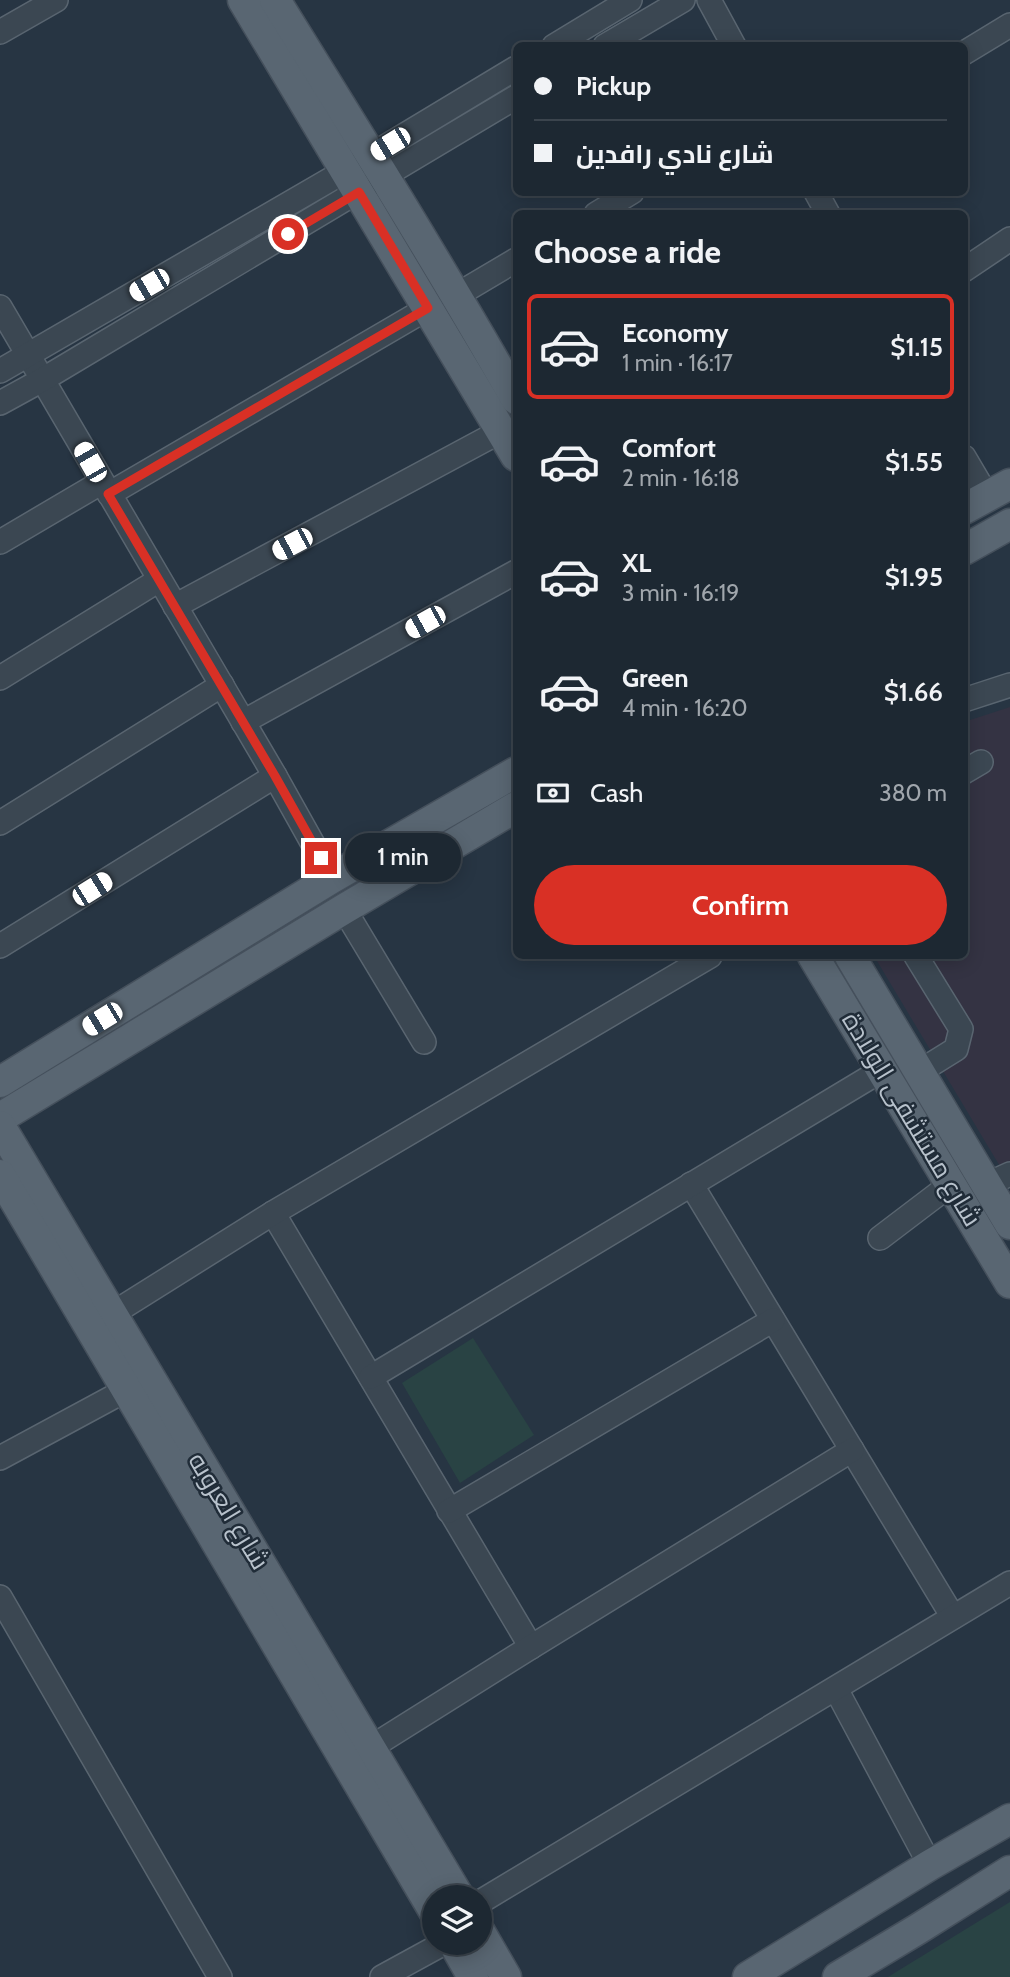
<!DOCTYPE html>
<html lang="en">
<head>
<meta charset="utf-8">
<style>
  body { margin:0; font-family:Cabin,Cairo,sans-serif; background:#25303a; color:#f1f3f6; height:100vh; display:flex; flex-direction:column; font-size:26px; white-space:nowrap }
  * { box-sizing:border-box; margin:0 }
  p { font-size:23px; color:#a0a6ac }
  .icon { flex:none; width:38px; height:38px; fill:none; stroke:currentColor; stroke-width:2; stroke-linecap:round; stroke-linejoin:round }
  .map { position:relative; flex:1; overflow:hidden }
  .side { position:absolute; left:513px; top:210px; width:455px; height:749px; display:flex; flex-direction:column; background:#1d2832; border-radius:10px; box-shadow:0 4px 18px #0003,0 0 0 2px #3b444d }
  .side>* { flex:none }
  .hud { position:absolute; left:513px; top:42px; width:455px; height:154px; border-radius:10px; box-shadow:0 4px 18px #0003,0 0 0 2px #3b444d; display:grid; align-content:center; height:154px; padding:0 21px; background:#1d2832 }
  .controls { position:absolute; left:422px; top:1885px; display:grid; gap:14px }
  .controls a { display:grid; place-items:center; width:70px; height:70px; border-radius:50%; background:#1d2832; box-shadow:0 4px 18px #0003,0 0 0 2px #3b444d; font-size:35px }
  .end { position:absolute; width:32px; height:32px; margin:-16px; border:9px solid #d93025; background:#fff; box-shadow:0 0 0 4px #fff }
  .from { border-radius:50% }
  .bubble { position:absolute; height:49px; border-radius:24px; background:#1d2832; box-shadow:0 4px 18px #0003,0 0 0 2px #3b444d; font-size:23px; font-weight:600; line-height:49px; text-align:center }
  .car { position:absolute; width:21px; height:42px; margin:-21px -10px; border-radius:9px; box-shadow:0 0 5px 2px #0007; background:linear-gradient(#fff 24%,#345 0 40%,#fff 0 76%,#345 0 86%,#fff 0) }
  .hud b { display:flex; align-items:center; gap:24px; height:66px; font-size:26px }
  .hud b+b { border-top:2px solid #3b444d }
  .hud i { width:18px; height:18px; background:#f1f3f6 }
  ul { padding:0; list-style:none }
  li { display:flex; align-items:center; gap:21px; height:105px; margin:0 14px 10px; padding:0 7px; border:4px solid transparent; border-radius:10px }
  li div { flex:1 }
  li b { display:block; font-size:26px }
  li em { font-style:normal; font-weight:600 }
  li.selected { border-color:#d93025 }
  li>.icon { width:63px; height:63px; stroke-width:1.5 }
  h2 { padding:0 21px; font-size:32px; line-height:84px }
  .pay { display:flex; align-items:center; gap:18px; height:77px; padding:0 21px; font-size:26px }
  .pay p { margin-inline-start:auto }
  .primary-button { display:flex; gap:14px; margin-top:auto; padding:14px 21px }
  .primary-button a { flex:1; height:80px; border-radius:42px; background:#d93025; color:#fff; font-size:28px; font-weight:600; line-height:80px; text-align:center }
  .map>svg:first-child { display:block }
</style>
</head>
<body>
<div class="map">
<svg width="1010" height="1977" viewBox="0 0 1010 1977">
  <rect width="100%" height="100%" fill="#273543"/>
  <polygon fill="#343343" points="1010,707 1010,1183 874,956 964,956 964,722"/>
  <g fill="#294344">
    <polygon points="473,1338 534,1435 460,1483 402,1383"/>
    <polygon points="1010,1902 1010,1977 888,1977"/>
  </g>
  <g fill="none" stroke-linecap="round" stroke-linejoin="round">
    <defs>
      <g id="minor">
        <polyline points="709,0 734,46"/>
        <polyline points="0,32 56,0"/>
        <polyline points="554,46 630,0"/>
        <polyline points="605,46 683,0"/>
        <polyline points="964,53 1010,25"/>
        <polyline points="816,192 828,214"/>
        <polyline points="596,214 632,192"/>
        <polyline points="964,270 1010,239"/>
        <polyline points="457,295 516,260"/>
        <polyline points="0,307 275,776 332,878"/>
        <polyline points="0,371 345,171 516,68"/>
        <polyline points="0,403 42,380 516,97"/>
        <polyline points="964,457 987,496"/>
        <polyline points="109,494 428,308"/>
        <polyline points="0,542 102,482"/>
        <polyline points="175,606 501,431"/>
        <polyline points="0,678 159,580"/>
        <polyline points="964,700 1010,685"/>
        <polyline points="243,722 516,572"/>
        <polyline points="964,772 981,762"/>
        <polyline points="0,823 222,685"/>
        <polyline points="344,909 424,1042"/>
        <polyline points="0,946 275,776"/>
        <polyline points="916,956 961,1029 956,1049 919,1072"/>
        <polyline points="691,1184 953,1617"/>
        <polyline points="986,1185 1010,1174"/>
        <polyline points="273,1213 531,1647"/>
        <polyline points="880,1238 951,1184"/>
        <polyline points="112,1314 273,1213 710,956"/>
        <polyline points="371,1377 882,1070"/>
        <polyline points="0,1458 126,1390"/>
        <polyline points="449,1511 773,1320"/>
        <polyline points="0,1597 220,1977"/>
        <polyline points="836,1689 930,1865"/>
        <polyline points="370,1748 531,1647 852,1450"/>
        <polyline points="480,1902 1010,1583"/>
        <polyline points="382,1977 446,1942"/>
      </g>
      <g id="major">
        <polyline points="243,0 516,456"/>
        <path d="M275,0C357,132 439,264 516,399"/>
        <polyline points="964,509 1010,484"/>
        <polyline points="964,550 1010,524"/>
        <polyline points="813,956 1010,1283"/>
        <polyline points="850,956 1010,1224"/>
        <polyline points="0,1082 332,878 516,772"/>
        <polyline points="0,1118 344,909 516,807"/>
        <polyline points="0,1126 459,1897"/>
        <polyline points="0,1175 434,1911"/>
        <polyline points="480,1932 506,1977"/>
        <polyline points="453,1942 473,1977"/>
        <polyline points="748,1977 930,1865 1010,1819"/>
        <polyline points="838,1977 918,1929 1010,1871"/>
      </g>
    </defs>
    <use href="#minor" stroke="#596570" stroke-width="26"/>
    <use href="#major" stroke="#45505c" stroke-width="33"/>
    <use href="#minor" stroke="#3b4752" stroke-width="23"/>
    <use href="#major" stroke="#596672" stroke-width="30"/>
  </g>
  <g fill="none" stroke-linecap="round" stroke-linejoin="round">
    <polyline stroke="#d93025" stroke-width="9" points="288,234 359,192 428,308 108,494 275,776 321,858"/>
  </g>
  <g text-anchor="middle" stroke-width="5" stroke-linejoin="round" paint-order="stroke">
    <g font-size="26" fill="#b8c2cc" stroke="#202c38">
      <text transform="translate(912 1119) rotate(59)" y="9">شارع مستشفى الولادة</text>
      <text transform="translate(229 1511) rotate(59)" y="9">شارع العروبه</text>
    </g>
  </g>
</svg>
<div class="controls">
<a><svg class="icon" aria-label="layers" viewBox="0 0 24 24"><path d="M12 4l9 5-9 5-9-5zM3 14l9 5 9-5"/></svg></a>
</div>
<i class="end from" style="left:288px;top:234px"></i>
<i class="end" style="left:321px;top:858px"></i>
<div class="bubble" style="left:345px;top:833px;width:116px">1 min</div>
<i class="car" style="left:390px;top:144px;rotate:239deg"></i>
<i class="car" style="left:149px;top:285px;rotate:240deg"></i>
<i class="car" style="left:90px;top:462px;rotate:330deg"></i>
<i class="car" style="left:292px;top:544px;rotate:242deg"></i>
<i class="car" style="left:425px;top:622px;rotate:241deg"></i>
<i class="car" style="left:92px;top:889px;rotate:58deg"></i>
<i class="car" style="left:102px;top:1019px;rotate:239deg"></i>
<div class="hud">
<b><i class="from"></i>Pickup</b>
<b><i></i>شارع نادي رافدين</b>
</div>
<section class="side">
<h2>Choose a ride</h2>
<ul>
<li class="selected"><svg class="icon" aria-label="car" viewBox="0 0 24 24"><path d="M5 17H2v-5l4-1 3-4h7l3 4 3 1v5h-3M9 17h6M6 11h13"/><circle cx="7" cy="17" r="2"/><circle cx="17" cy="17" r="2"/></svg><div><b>Economy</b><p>1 min · 16:17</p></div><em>$1.15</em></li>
<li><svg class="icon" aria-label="car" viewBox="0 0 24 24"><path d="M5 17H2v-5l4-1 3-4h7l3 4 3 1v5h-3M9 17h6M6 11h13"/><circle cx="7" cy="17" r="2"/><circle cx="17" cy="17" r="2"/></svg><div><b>Comfort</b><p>2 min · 16:18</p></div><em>$1.55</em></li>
<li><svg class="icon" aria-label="car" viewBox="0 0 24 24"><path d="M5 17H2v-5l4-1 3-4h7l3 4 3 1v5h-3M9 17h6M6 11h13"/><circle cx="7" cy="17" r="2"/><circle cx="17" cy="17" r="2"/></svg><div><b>XL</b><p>3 min · 16:19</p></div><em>$1.95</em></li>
<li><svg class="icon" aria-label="car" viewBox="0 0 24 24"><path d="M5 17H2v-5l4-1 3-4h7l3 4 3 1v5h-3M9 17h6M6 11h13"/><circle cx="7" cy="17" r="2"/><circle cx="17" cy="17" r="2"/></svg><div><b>Green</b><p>4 min · 16:20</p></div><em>$1.66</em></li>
</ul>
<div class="pay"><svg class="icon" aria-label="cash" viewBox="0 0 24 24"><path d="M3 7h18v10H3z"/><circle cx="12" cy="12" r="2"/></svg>Cash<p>380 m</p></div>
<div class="primary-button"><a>Confirm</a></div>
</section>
</div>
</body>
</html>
